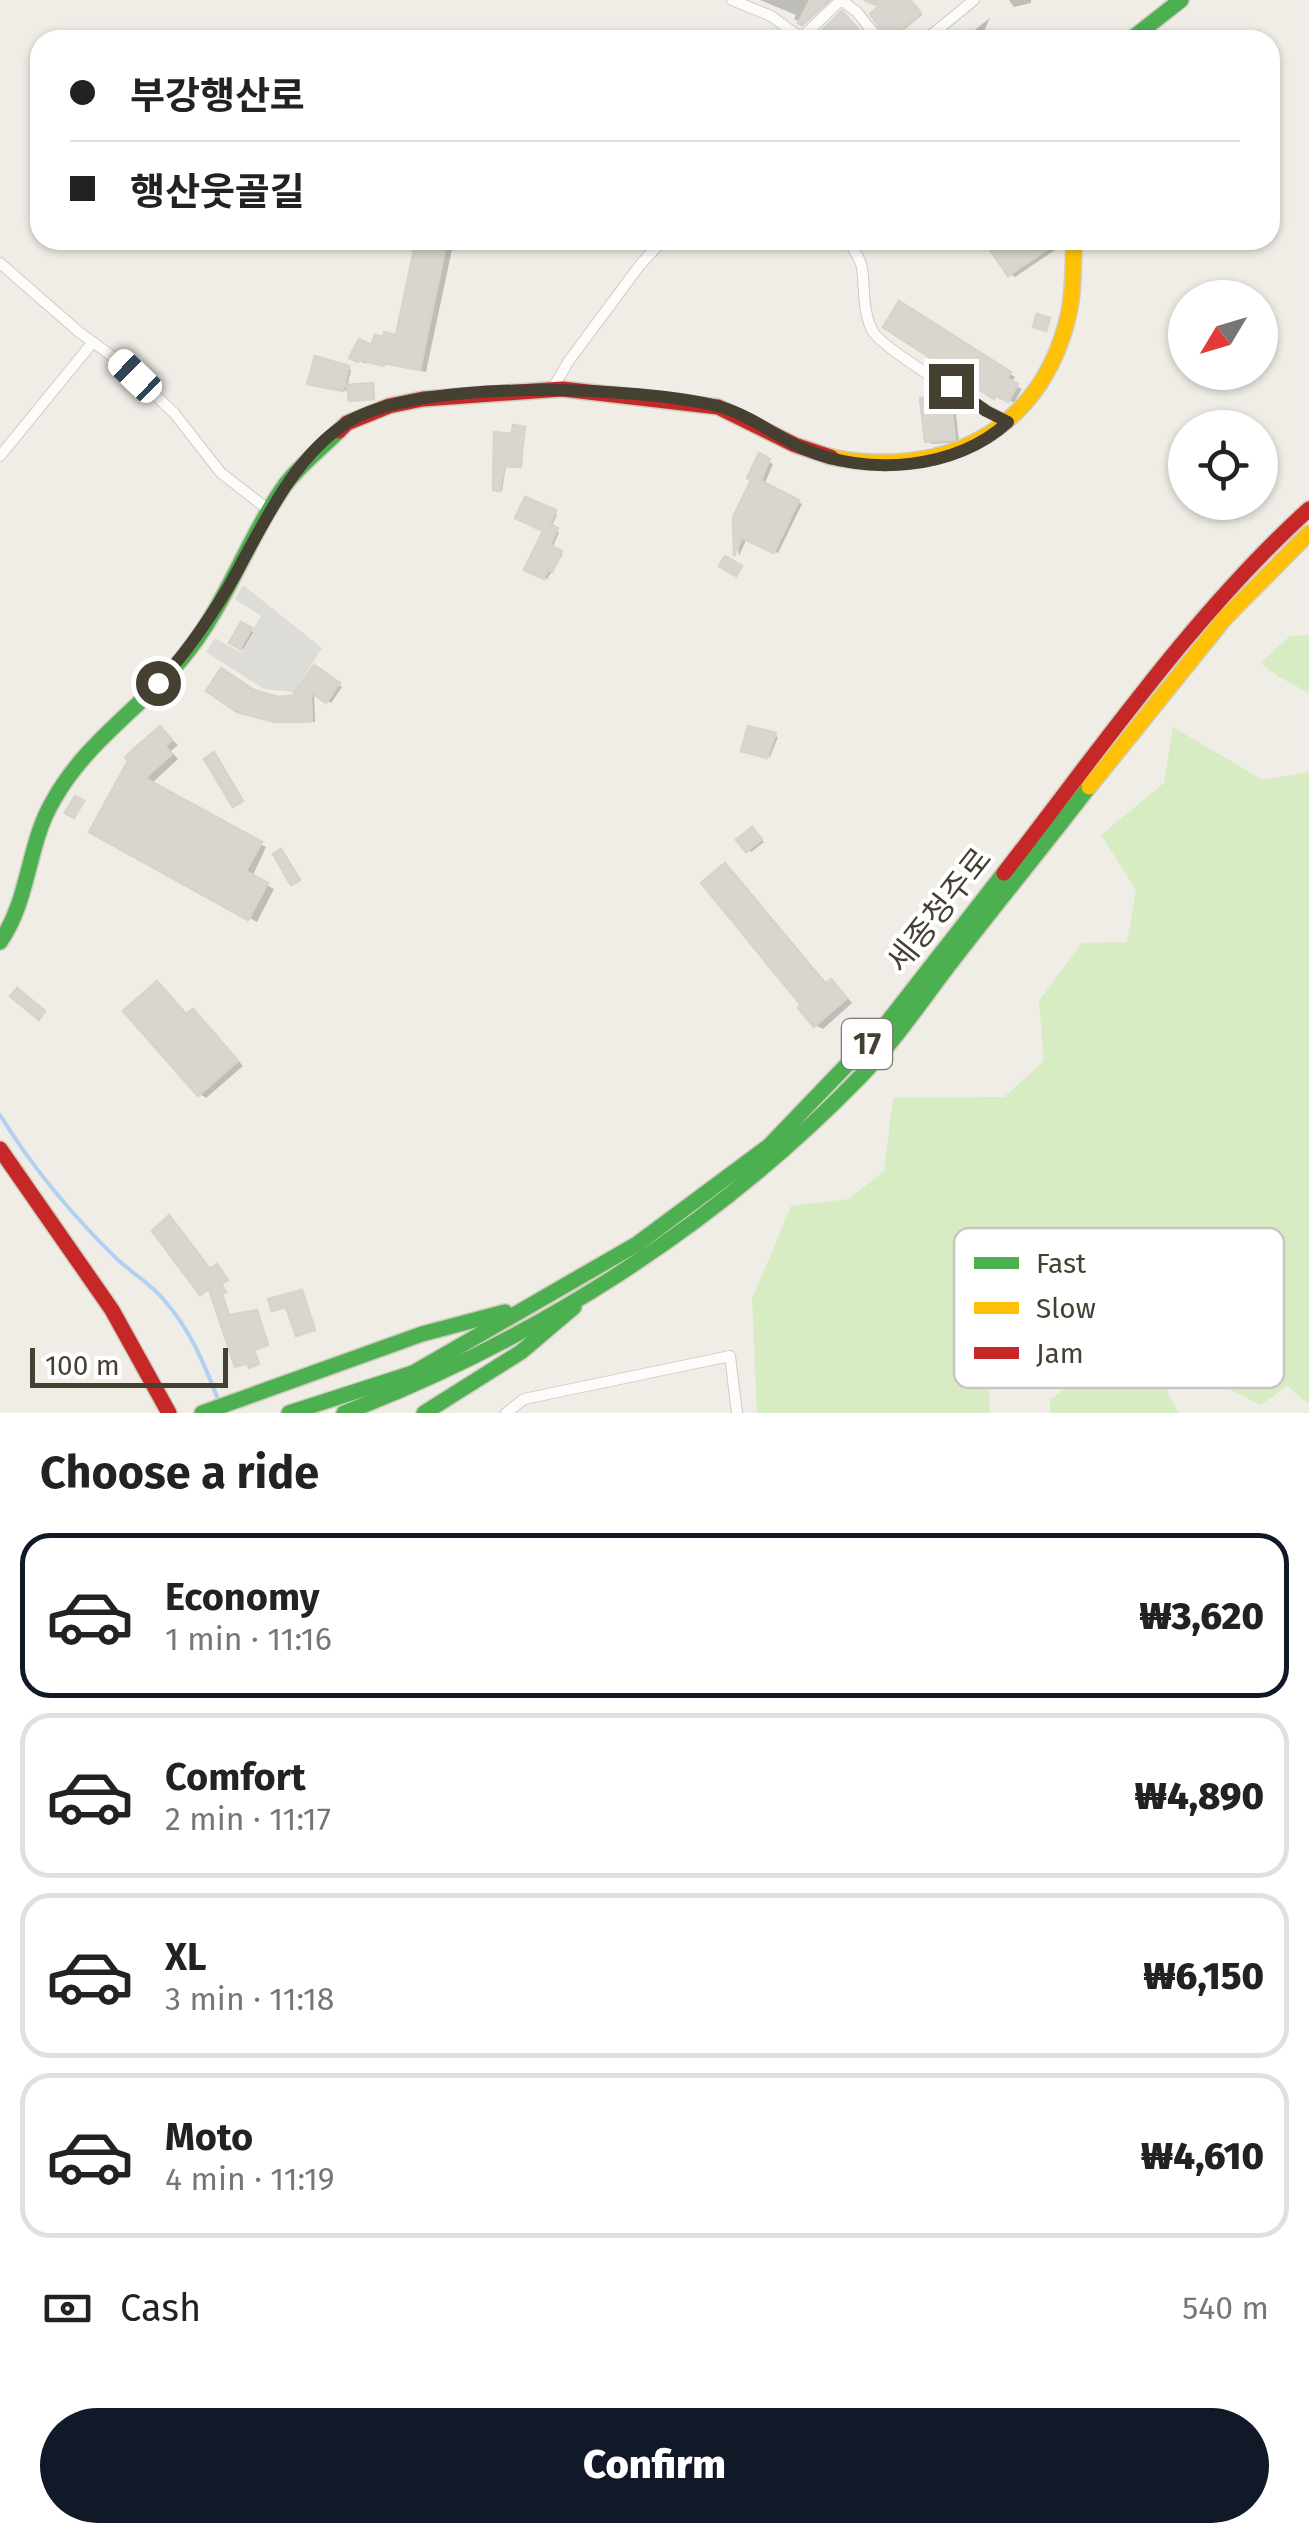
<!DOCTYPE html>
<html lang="en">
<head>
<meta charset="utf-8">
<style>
  body { margin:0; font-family:"Fira Sans","Noto Sans KR",sans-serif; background:#f6f6f6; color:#222; height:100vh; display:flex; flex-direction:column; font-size:38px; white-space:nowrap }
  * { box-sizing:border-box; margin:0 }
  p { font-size:32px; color:#767676 }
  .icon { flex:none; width:55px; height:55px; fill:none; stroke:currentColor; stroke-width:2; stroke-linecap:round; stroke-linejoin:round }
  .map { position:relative; height:1413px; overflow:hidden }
  .sheet { display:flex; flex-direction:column; background:#fff; flex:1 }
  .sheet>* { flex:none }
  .top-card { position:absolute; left:30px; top:30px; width:1250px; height:220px; border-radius:30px; box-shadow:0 2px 8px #0004; display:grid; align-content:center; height:220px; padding:0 40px; background:#fff }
  .needle { width:65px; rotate:232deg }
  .tools { position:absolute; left:1168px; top:280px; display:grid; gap:20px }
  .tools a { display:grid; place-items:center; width:110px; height:110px; border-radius:50%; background:#fff; box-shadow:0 2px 8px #0004; font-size:50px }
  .scale { position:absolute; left:30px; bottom:25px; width:198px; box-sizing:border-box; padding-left:10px; border:5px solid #454032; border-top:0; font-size:28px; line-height:35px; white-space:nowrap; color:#454032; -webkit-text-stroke:8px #fff; paint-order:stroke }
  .end { position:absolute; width:45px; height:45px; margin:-22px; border:12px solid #454032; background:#fff; box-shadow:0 0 0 5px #fff }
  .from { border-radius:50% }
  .car { position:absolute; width:30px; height:60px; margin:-30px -15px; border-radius:12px; box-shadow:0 0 8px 2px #0007; background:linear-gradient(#fff 24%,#345 0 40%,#fff 0 76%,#345 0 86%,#fff 0) }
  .top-card b { display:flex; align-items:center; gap:35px; height:95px; font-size:38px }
  .top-card b+b { border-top:2px solid #e0e0e0 }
  .top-card i { width:25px; height:25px; background:#222 }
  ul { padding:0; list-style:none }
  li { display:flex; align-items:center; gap:30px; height:165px; margin:0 20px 15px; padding:0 20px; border:5px solid #e0e0e0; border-radius:30px }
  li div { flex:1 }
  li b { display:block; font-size:38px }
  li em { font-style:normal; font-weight:800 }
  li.on { border-color:#111827 }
  li>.icon { width:90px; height:90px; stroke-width:1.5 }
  h2 { padding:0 40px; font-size:45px; line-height:120px }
  .pay { display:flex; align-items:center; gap:25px; height:110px; padding:0 40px; font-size:38px }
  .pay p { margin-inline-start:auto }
  .button { display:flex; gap:20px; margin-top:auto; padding:20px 40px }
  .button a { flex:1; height:115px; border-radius:60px; background:#111827; color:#fff; font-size:40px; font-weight:800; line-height:115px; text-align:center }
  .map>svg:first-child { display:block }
</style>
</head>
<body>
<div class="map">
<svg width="1309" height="1413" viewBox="0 0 1309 1413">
  <rect width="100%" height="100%" fill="#efede6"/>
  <g fill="#d7ecc3">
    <polygon points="1309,635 1309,693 1279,677 1260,663 1290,636"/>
    <polygon points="1173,727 1263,780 1309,772 1309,1404 1287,1386 1261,1405 1229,1389 1216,1372 1214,1346 1177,1366 1167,1392 1179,1413 1050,1413 1050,1400 1130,1340 1171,1336 1195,1322 1201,1302 1182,1268 1013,1316 988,1369 990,1413 757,1413 752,1299 791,1206 849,1199 884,1171 893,1098 1004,1097 1044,1061 1039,1001 1082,943 1127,942 1136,890 1101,835 1164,783"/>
  </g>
  <polygon fill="#dedcd6" points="243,585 322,648 294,692 264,689 206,652 215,638 240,652 261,616 235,599"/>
  <g fill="#0003">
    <polygon points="760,0 831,0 805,24 794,19 796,15"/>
    <polygon points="869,0 907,0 922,15 895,37 899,40 889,40 884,6"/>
    <polygon points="1009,0 1031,0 1031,3 1014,7"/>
    <polygon points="990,18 980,40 965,40 967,36"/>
    <polygon points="416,240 454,240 426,372 367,361 366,364 352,357 397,339 418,241"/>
    <polygon points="1009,240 1057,240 1061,246 1015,277 1010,274"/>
    <polygon points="900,304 1015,377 1011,383 1022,389 1014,403 1002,396 1000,399 886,326"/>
    <polygon points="348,368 351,370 346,391 313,384"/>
    <polygon points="944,398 955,404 959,442 932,444 927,441"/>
    <polygon points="524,429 522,467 506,465 502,491 498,490 496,489 514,436"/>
    <polygon points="760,457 773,464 764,485 802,504 778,553 747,538 739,556 735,518 754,479"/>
    <polygon points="526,500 557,514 551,528 559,532 552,549 563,554 547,579 527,570 547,530"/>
    <polygon points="242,626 253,632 243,649 233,642"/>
    <polygon points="315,668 342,687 331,703 314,691 315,722 281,723 243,712 254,692 278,699 293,699"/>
    <polygon points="160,729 178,745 171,751 178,759 151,784 266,847 252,877 274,889 257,922 92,831 131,760"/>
    <polygon points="749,729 778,737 770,757 747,751"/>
    <polygon points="756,832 764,842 751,852 740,840"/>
    <polygon points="725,866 732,870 828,985 831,982 838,987 852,1003 823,1029 815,1025"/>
    <polygon points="157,984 188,1016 193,1012 200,1016 243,1066 206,1098 200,1094"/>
  </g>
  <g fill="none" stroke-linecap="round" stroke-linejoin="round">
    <path stroke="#b2d0f1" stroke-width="4" d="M0,1115C32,1167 73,1216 117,1259C132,1273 151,1284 164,1300C190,1329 205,1365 219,1402"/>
  </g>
  <g fill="#d8d6cf" stroke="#d7d4cc" stroke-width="2.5">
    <polygon points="810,0 828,0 802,25 798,23"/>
    <polygon points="864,0 910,0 921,13 895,35 900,40 888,40 870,14 879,6"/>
    <polygon points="842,11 868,40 813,40 813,39"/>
    <polygon points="416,240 447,240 420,370 385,363 384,366 360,360 358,362 349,358 359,339 371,345 375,335 383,337 384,332 396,335"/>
    <polygon points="1004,240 1061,240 1008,276 990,250"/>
    <polygon points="899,301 1011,372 1007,378 1018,384 1008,402 996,395 994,399 883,327"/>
    <polygon points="1037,314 1050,318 1046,331 1033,327"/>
    <polygon points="315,356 349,366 343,391 307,384"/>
    <polygon points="373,383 374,399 349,401 347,385"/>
    <polygon points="945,395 951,399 955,440 925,442 920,398"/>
    <polygon points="513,425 525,427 520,467 504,466 500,491 493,490 494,432 512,434"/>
    <polygon points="759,453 770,459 761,481 799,500 774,553 742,538 734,556 733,517 751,480 747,478"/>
    <polygon points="525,497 556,510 550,524 558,528 550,545 562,551 552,572 548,570 544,579 524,570 543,531 515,518"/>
    <polygon points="725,556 742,566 736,576 719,566"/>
    <polygon points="241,622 252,628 240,649 229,643"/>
    <polygon points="314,665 340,683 326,703 311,692 312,721 275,722 237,712 206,691 221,668 254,690 278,697 292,696"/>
    <polygon points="160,726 172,740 165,746 172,754 145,778 262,842 246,871 268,883 248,920 89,832 128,761 125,757"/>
    <polygon points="748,726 776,733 767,758 741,751"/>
    <polygon points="214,752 243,801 233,807 204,759"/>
    <polygon points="75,796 84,801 74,818 65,813"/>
    <polygon points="752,827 762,839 746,852 736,840"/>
    <polygon points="281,849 300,880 291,885 273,854"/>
    <polygon points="725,863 825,984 831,979 847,998 814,1027 798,1008 801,1005 701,883"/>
    <polygon points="157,981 186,1014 193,1009 238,1061 198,1096 123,1011"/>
    <polygon points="17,988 45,1011 39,1020 10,996"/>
    <polygon points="169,1215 210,1269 217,1264 228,1280 221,1284 226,1292 222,1294 229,1315 257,1310 268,1345 254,1350 259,1364 249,1368 248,1363 235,1367 209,1289 200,1295 152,1231"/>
    <polygon points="302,1290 315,1330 296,1336 286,1307 272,1311 268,1299"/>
  </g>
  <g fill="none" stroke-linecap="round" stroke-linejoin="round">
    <defs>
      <g id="street">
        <polyline points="732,0 771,16 804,40"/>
        <polyline points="841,0 857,12 879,40"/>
        <polyline points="802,37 840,1"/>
        <polyline points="925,40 974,0"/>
        <path d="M849,240C853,250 860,257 862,268C865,289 862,309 872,330C881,349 985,410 1008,422"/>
        <polyline points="0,263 79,332 120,362 174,413 221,473 270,511"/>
        <polyline points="552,390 568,362 640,265 663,240"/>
        <polyline points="0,456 93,342"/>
        <polyline points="506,1413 524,1399 730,1356 737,1413"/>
      </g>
      <g id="fast">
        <polyline points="1130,40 1181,0"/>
        <path d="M0,942C30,899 27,845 53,801C85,743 138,710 180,661C225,609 246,540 285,485C300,465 322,448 339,431"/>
        <polyline points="202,1413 422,1334 505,1312"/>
        <polyline points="289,1413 413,1373 637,1244 769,1146 886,1024 1004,873"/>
        <path d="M344,1413C537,1339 715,1226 860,1077C893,1043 920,1003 949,965C995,905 1043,847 1089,787"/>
        <polyline points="424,1413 521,1352 574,1307"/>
      </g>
      <g id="slow">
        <path d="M831,457C942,479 1040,433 1068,317C1074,292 1073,266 1074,240"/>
        <polyline points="1089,787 1225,618 1309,533"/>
      </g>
      <g id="jam">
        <polyline points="339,431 347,423 389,406 423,399 562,389 718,407 795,445 831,457"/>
        <path d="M1004,873C1099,751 1195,612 1309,509"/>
        <polyline points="0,1149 112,1310 169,1413"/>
      </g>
    </defs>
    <use href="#street" stroke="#cdcbc4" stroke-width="12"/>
    <use href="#fast" stroke="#cfccbc" stroke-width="18"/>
    <use href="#slow" stroke="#cfccbc" stroke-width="18"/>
    <use href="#jam" stroke="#cfccbc" stroke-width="18"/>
    <use href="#street" stroke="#fdfcfb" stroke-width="10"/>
    <use href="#fast" stroke="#4caf50" stroke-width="15"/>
    <use href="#slow" stroke="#ffc107" stroke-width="15"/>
    <use href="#jam" stroke="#c62828" stroke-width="15"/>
  </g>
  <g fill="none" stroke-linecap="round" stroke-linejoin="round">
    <path stroke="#454032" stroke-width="12" d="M158,683C186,654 208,621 229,586C261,530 291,458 348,422C419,378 640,386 721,407C751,416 774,435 802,448C866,477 956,470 1008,422L986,411L951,386"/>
  </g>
  <g text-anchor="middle" stroke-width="8" stroke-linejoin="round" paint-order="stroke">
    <rect fill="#fff" stroke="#7d7970" stroke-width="2.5" x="842" y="1019" width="50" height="50" rx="8"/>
    <g font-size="30" font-weight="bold" fill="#454032">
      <text x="867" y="1054">17</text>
    </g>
    <g font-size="32" fill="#454032" stroke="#fff">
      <text transform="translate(939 910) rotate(-52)" y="11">세종청주로</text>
    </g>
  </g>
  <rect x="954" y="1228" width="330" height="160" rx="15" fill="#fff" stroke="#c7c6c2" stroke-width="2.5"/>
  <rect x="974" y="1257" width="45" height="12" fill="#4caf50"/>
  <rect x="974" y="1302" width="45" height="12" fill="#ffc107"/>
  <rect x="974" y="1347" width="45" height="12" fill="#c62828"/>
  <g font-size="28" fill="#454032">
    <text x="1036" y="1273">Fast</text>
    <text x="1036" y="1318">Slow</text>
    <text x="1036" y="1363">Jam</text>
  </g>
</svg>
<div class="tools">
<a><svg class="needle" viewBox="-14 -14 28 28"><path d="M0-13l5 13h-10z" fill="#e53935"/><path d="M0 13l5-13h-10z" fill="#767676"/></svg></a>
<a><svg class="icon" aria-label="locate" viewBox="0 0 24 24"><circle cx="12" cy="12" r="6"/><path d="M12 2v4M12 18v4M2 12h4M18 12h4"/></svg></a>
</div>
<div class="scale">100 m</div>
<i class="end from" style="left:158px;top:683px"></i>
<i class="end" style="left:951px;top:386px"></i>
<i class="car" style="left:135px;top:376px;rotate:314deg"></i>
<div class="top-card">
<b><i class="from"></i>부강행산로</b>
<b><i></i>행산웃골길</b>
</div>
</div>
<section class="sheet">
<h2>Choose a ride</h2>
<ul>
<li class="on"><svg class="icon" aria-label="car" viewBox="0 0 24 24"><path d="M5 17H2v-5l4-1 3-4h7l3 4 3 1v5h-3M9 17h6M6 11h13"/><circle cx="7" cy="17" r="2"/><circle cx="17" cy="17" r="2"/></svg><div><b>Economy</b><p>1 min · 11:16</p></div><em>₩3,620</em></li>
<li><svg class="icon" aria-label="car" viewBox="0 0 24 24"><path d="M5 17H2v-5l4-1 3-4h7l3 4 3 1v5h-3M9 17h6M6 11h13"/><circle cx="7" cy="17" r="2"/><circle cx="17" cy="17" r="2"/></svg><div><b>Comfort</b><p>2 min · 11:17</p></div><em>₩4,890</em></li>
<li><svg class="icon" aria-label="car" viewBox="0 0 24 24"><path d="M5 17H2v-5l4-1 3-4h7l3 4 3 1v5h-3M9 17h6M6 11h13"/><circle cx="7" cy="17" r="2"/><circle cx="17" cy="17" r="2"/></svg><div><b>XL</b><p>3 min · 11:18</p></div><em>₩6,150</em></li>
<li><svg class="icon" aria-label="car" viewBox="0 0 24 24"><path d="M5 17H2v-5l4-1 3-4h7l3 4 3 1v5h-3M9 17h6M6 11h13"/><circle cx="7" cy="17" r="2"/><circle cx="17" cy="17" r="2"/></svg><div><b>Moto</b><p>4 min · 11:19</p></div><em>₩4,610</em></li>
</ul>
<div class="pay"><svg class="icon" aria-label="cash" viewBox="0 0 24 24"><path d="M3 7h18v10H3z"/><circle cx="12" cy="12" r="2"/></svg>Cash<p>540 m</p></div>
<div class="button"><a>Confirm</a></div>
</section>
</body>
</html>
